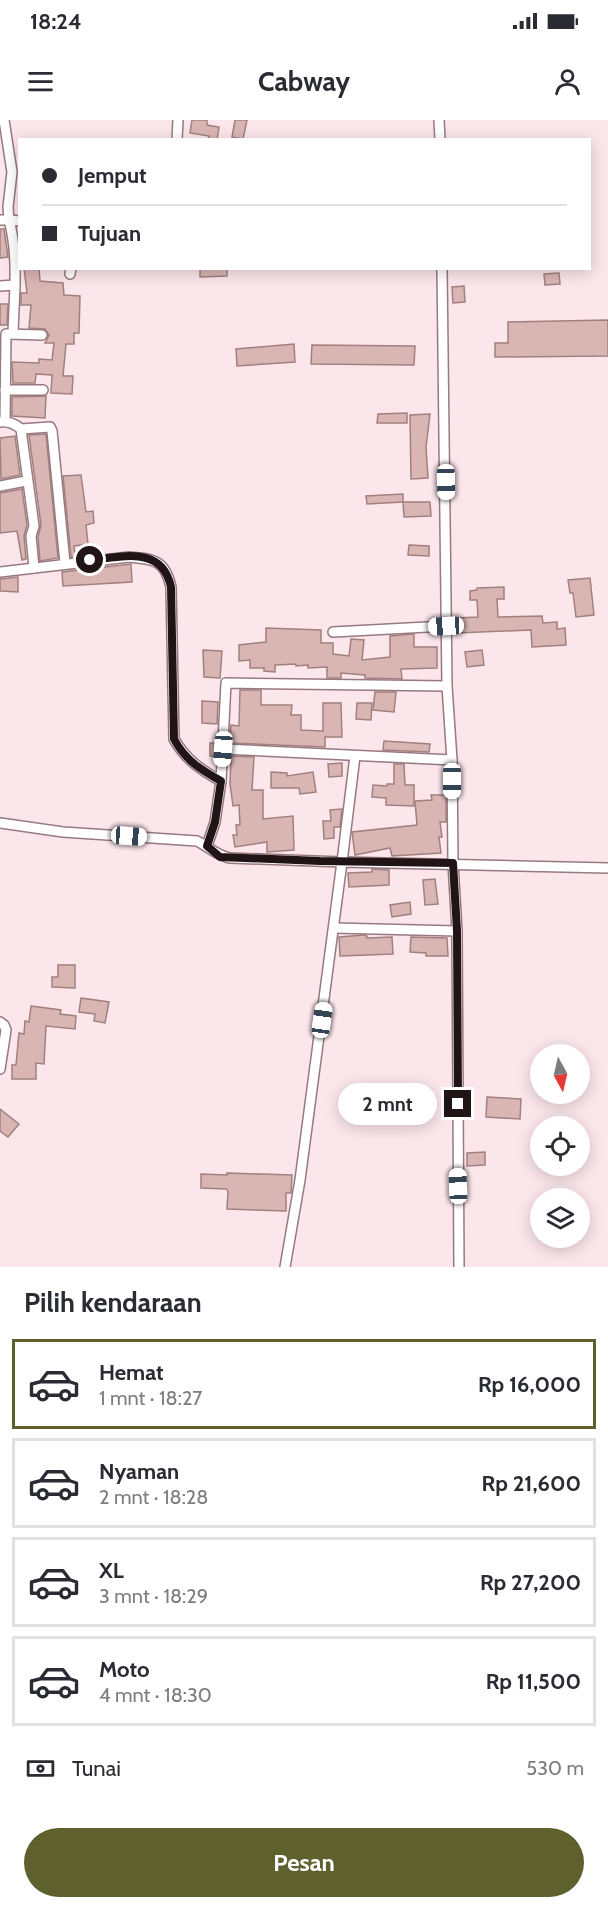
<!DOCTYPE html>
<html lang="id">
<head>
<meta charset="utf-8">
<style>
  body { margin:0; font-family:Cabin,sans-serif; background:#f7f7f7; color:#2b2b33; height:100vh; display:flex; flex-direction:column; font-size:22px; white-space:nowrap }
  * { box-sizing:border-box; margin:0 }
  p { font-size:20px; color:#7c7c81 }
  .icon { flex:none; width:33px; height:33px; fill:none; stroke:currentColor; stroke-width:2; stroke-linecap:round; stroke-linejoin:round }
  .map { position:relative; height:1147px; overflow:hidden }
  .details { display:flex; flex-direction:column; background:#fff; flex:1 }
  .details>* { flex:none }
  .hud { position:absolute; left:18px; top:18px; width:573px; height:132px; border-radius:0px; box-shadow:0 3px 15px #0003; display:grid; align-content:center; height:132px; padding:0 24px; background:#fff }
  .needle { width:39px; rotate:172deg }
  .fabs { position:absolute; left:530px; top:924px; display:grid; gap:12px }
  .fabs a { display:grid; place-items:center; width:60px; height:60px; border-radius:50%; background:#fff; box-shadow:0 3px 15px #0003; font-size:30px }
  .end { position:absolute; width:27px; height:27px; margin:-14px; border:8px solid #201417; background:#fff; box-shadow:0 0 0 3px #fff }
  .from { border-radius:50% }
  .bubble { position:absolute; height:42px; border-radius:21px; background:#fff; box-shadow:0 3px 15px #0003; font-size:20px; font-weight:800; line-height:42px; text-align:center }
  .car { position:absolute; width:18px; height:36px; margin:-18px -9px; border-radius:8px; box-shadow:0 0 4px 2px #0007; background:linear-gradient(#fff 24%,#345 0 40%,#fff 0 76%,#345 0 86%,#fff 0) }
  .hud b { display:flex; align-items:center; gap:21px; height:57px; font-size:22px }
  .hud b+b { border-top:2px solid #e1e1e2 }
  .hud i { width:15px; height:15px; background:#2b2b33 }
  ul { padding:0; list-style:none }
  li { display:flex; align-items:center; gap:18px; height:90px; margin:0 12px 9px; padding:0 12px; border:3px solid #e1e1e2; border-radius:0px }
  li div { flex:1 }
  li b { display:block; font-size:22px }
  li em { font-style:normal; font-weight:800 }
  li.selected { border-color:#5e612e }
  li>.icon { width:54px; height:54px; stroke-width:1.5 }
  h2 { padding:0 24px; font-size:27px; line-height:72px }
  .pay { display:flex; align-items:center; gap:15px; height:66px; padding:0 24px; font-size:22px }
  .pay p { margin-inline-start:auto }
  .button { display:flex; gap:12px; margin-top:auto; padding:12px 24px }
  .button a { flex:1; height:69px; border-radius:36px; background:#5e612e; color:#fff; font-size:24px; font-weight:800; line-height:69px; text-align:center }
  .status { display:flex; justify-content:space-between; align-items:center; height:42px; padding:0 30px; background:#fff; direction:ltr }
  .status svg { height:16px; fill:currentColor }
  header { display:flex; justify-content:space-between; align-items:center; height:78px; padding:0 24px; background:#fff; font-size:27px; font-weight:800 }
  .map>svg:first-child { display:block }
</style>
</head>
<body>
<div class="status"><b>18:24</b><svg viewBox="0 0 49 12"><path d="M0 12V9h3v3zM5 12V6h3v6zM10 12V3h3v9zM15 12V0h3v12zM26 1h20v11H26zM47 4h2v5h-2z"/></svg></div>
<header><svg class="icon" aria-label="menu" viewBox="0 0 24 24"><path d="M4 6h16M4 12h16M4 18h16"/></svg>Cabway<svg class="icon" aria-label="person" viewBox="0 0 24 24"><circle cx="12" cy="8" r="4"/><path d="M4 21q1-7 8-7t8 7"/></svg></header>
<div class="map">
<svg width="608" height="1147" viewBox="0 0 608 1147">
  <rect width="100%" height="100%" fill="#fbe6eb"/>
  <g fill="#d9b6b4" stroke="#a1807e" stroke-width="1.5">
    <polygon points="192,0 207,0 207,5 219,7 217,20 208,20 209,16 190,13"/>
    <polygon points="235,0 247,0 243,19 232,17"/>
    <polygon points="0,109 4,109 8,137 0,138"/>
    <polygon points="24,148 39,148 40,161 63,163 64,175 80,176 79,213 74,213 74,224 66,224 63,256 73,256 72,274 51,273 52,255 36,254 35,263 13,263 12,242 39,243 39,239 52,240 54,223 45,223 49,215 45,209 29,208 31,185 21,185 21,173 27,173"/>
    <polygon points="200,148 227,148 227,156 200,157"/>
    <polygon points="559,153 560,164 545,165 544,154"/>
    <polygon points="464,166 465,182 453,183 452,167"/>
    <polygon points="0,184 8,184 7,205 0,205"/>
    <polygon points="608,200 608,236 495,237 495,223 508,223 508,202"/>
    <polygon points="294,224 295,242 237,246 236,229"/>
    <polygon points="312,225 415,226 414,245 311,244"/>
    <polygon points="46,276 45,298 12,296 12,277"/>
    <polygon points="407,293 407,303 377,303 378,294"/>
    <polygon points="430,294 426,327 428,358 411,359 410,295"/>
    <polygon points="46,314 58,438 40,441 38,417 41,405 29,315"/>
    <polygon points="15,316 20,355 1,359 0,318"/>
    <polygon points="81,355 86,392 93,391 94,403 86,405 88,424 74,426 75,436 71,437 63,356"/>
    <polygon points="22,369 27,405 24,416 26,439 22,440 17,411 0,413 0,373"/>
    <polygon points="403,374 403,382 367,384 366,376"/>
    <polygon points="403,382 430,382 431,396 404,397"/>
    <polygon points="409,425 429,426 429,436 408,435"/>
    <polygon points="131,444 132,462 63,466 62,452"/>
    <polygon points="18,457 18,472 0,471 0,459"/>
    <polygon points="590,458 594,495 576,497 573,473 570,473 568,460"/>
    <polygon points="504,467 504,479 497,479 498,497 542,496 543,503 557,502 557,509 565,508 566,525 532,527 531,510 457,513 457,498 478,497 477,480 470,480 470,471 477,470 477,468"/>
    <polygon points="266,508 321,510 321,523 333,523 333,534 349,536 351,519 364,520 362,540 390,537 390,516 414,514 414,527 437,527 437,548 401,549 402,559 365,558 365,555 341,553 341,558 327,558 327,547 308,548 308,545 296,546 296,544 275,545 275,552 264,551 264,548 250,548 250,540 239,541 239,525 266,522"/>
    <polygon points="203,530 222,531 220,558 204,557"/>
    <polygon points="482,530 484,545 467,547 465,532"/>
    <polygon points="240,570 261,570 261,585 292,585 291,595 301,595 301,610 323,611 323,583 341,583 342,617 325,617 325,627 230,623 231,605 239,606"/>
    <polygon points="375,572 396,572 394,592 373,590"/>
    <polygon points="202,581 218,582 217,604 202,603"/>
    <polygon points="357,583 372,583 371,600 356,599"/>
    <polygon points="384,621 430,624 429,632 383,630"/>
    <rect x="210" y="623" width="6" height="13"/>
    <polygon points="229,636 254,637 252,670 263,670 263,699 293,696 294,730 267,732 267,722 235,727 233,715 237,715 236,705 240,705 239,685 233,686 230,664 231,637"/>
    <polygon points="342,643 342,656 329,657 328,644"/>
    <polygon points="394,644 404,644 405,665 414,665 414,686 386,685 386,678 372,677 373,665 387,666 387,664 394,664"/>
    <polygon points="271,652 287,653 287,656 313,652 316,672 300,674 299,668 271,668"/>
    <polygon points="431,675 446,675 446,702 440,702 442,717 439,717 441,733 392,736 390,728 355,735 352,712 417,705 415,681 432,680"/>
    <polygon points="342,689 340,707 334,707 334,718 324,719 323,701 331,701 330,690"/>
    <polygon points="372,749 389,750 389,765 349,767 348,753 372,752"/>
    <polygon points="435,759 438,784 425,785 423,760"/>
    <polygon points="410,782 411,794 392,797 390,785"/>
    <polygon points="364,815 367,816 367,818 392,817 393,834 340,836 339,817"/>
    <polygon points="411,817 447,818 448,836 426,836 426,833 410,832"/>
    <polygon points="58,845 75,845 75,868 52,867 52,857 58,857"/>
    <polygon points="81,878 109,882 105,903 94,901 95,894 79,892"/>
    <polygon points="31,886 61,890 60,894 76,896 75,909 46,906 44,944 36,943 36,959 12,959 12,945 16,945 19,913 24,914 25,901 29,902"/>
    <polygon points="487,977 521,979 520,999 486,997"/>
    <polygon points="0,989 19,1004 8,1017 0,1011"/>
    <polygon points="485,1032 485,1045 467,1046 467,1033"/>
    <polygon points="227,1053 292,1055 291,1073 286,1073 286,1091 227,1089 228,1071 226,1069 201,1068 201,1054 227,1055"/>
  </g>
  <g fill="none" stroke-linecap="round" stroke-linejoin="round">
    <defs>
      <g id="minor">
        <polyline points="439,0 440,20"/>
        <polyline points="177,20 178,0"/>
        <polyline points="0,100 9,100 8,87 12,52 4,0"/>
        <polyline points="442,148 447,566 452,640 453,743 457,811 459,1147"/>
        <polyline points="70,154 71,148"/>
        <polyline points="0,166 15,165"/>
        <polyline points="8,214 42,215"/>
        <path d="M13,214C14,176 19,137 9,100L20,101"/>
        <polyline points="5,270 43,270"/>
        <polyline points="5,301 6,214"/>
        <path d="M0,302C8,301 15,304 21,309L34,406L31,416L34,448"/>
        <polyline points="21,309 50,307 52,311 65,443"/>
        <polyline points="0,366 26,361"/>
        <path d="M0,452L129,437C154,439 165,440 171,467L174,619C185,639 201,650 221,661"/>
        <polyline points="333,512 446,506"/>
        <polyline points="223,629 452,640"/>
        <path d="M0,703L63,712L197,721C209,727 217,736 230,738L342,742L355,636"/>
        <polyline points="207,726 215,702 221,661 226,563 447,566"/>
        <polyline points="334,808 457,811"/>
        <polyline points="0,902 4,905 6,910 0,949"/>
        <polyline points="285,1147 300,1060 342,742 608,748"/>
      </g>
    </defs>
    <use href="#minor" stroke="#987981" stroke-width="12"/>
    <use href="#minor" stroke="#fff" stroke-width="9"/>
  </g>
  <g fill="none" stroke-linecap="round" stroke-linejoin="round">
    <path stroke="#201417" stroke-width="8" d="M90,440C123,437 162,425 171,467L174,619C185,640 201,650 221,661L215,702L207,726L220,737L320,741L453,743L457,811L458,984"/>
  </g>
</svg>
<div class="fabs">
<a><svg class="needle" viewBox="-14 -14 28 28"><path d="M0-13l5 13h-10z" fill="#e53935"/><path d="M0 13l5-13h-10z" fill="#7c7c81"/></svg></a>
<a><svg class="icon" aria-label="locate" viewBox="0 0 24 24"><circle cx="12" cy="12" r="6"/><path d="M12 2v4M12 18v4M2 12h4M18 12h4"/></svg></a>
<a><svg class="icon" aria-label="layers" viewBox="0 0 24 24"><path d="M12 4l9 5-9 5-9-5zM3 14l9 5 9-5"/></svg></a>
</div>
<i class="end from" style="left:90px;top:440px"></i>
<i class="end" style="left:458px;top:984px"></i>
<div class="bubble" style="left:338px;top:963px;width:99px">2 mnt</div>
<i class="car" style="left:446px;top:362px;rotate:179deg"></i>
<i class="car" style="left:446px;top:506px;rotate:267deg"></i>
<i class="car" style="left:223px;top:629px;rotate:184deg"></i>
<i class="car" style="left:452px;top:661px;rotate:180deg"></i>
<i class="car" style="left:129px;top:716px;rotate:94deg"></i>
<i class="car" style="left:322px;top:900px;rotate:8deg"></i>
<i class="car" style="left:458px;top:1066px;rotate:358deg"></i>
<div class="hud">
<b><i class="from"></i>Jemput</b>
<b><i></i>Tujuan</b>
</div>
</div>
<section class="details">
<h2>Pilih kendaraan</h2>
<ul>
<li class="selected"><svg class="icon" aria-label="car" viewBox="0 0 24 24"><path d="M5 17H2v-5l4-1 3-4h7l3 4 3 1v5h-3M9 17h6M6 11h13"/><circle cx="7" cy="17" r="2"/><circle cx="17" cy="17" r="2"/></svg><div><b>Hemat</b><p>1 mnt · 18:27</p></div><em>Rp 16,000</em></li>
<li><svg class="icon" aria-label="car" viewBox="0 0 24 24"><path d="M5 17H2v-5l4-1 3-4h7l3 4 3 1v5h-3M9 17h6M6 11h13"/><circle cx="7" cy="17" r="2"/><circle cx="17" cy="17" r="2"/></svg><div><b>Nyaman</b><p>2 mnt · 18:28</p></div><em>Rp 21,600</em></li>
<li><svg class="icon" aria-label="car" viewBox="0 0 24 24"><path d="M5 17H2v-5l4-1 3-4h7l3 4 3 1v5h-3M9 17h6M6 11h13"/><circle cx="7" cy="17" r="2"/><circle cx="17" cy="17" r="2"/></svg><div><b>XL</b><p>3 mnt · 18:29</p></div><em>Rp 27,200</em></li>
<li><svg class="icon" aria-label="car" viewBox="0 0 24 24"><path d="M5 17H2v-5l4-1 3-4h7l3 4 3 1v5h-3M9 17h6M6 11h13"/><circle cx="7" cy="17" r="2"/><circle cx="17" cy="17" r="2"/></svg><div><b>Moto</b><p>4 mnt · 18:30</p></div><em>Rp 11,500</em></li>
</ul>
<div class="pay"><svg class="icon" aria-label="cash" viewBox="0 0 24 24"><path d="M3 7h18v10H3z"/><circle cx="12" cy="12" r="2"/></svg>Tunai<p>530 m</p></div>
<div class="button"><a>Pesan</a></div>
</section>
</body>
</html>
